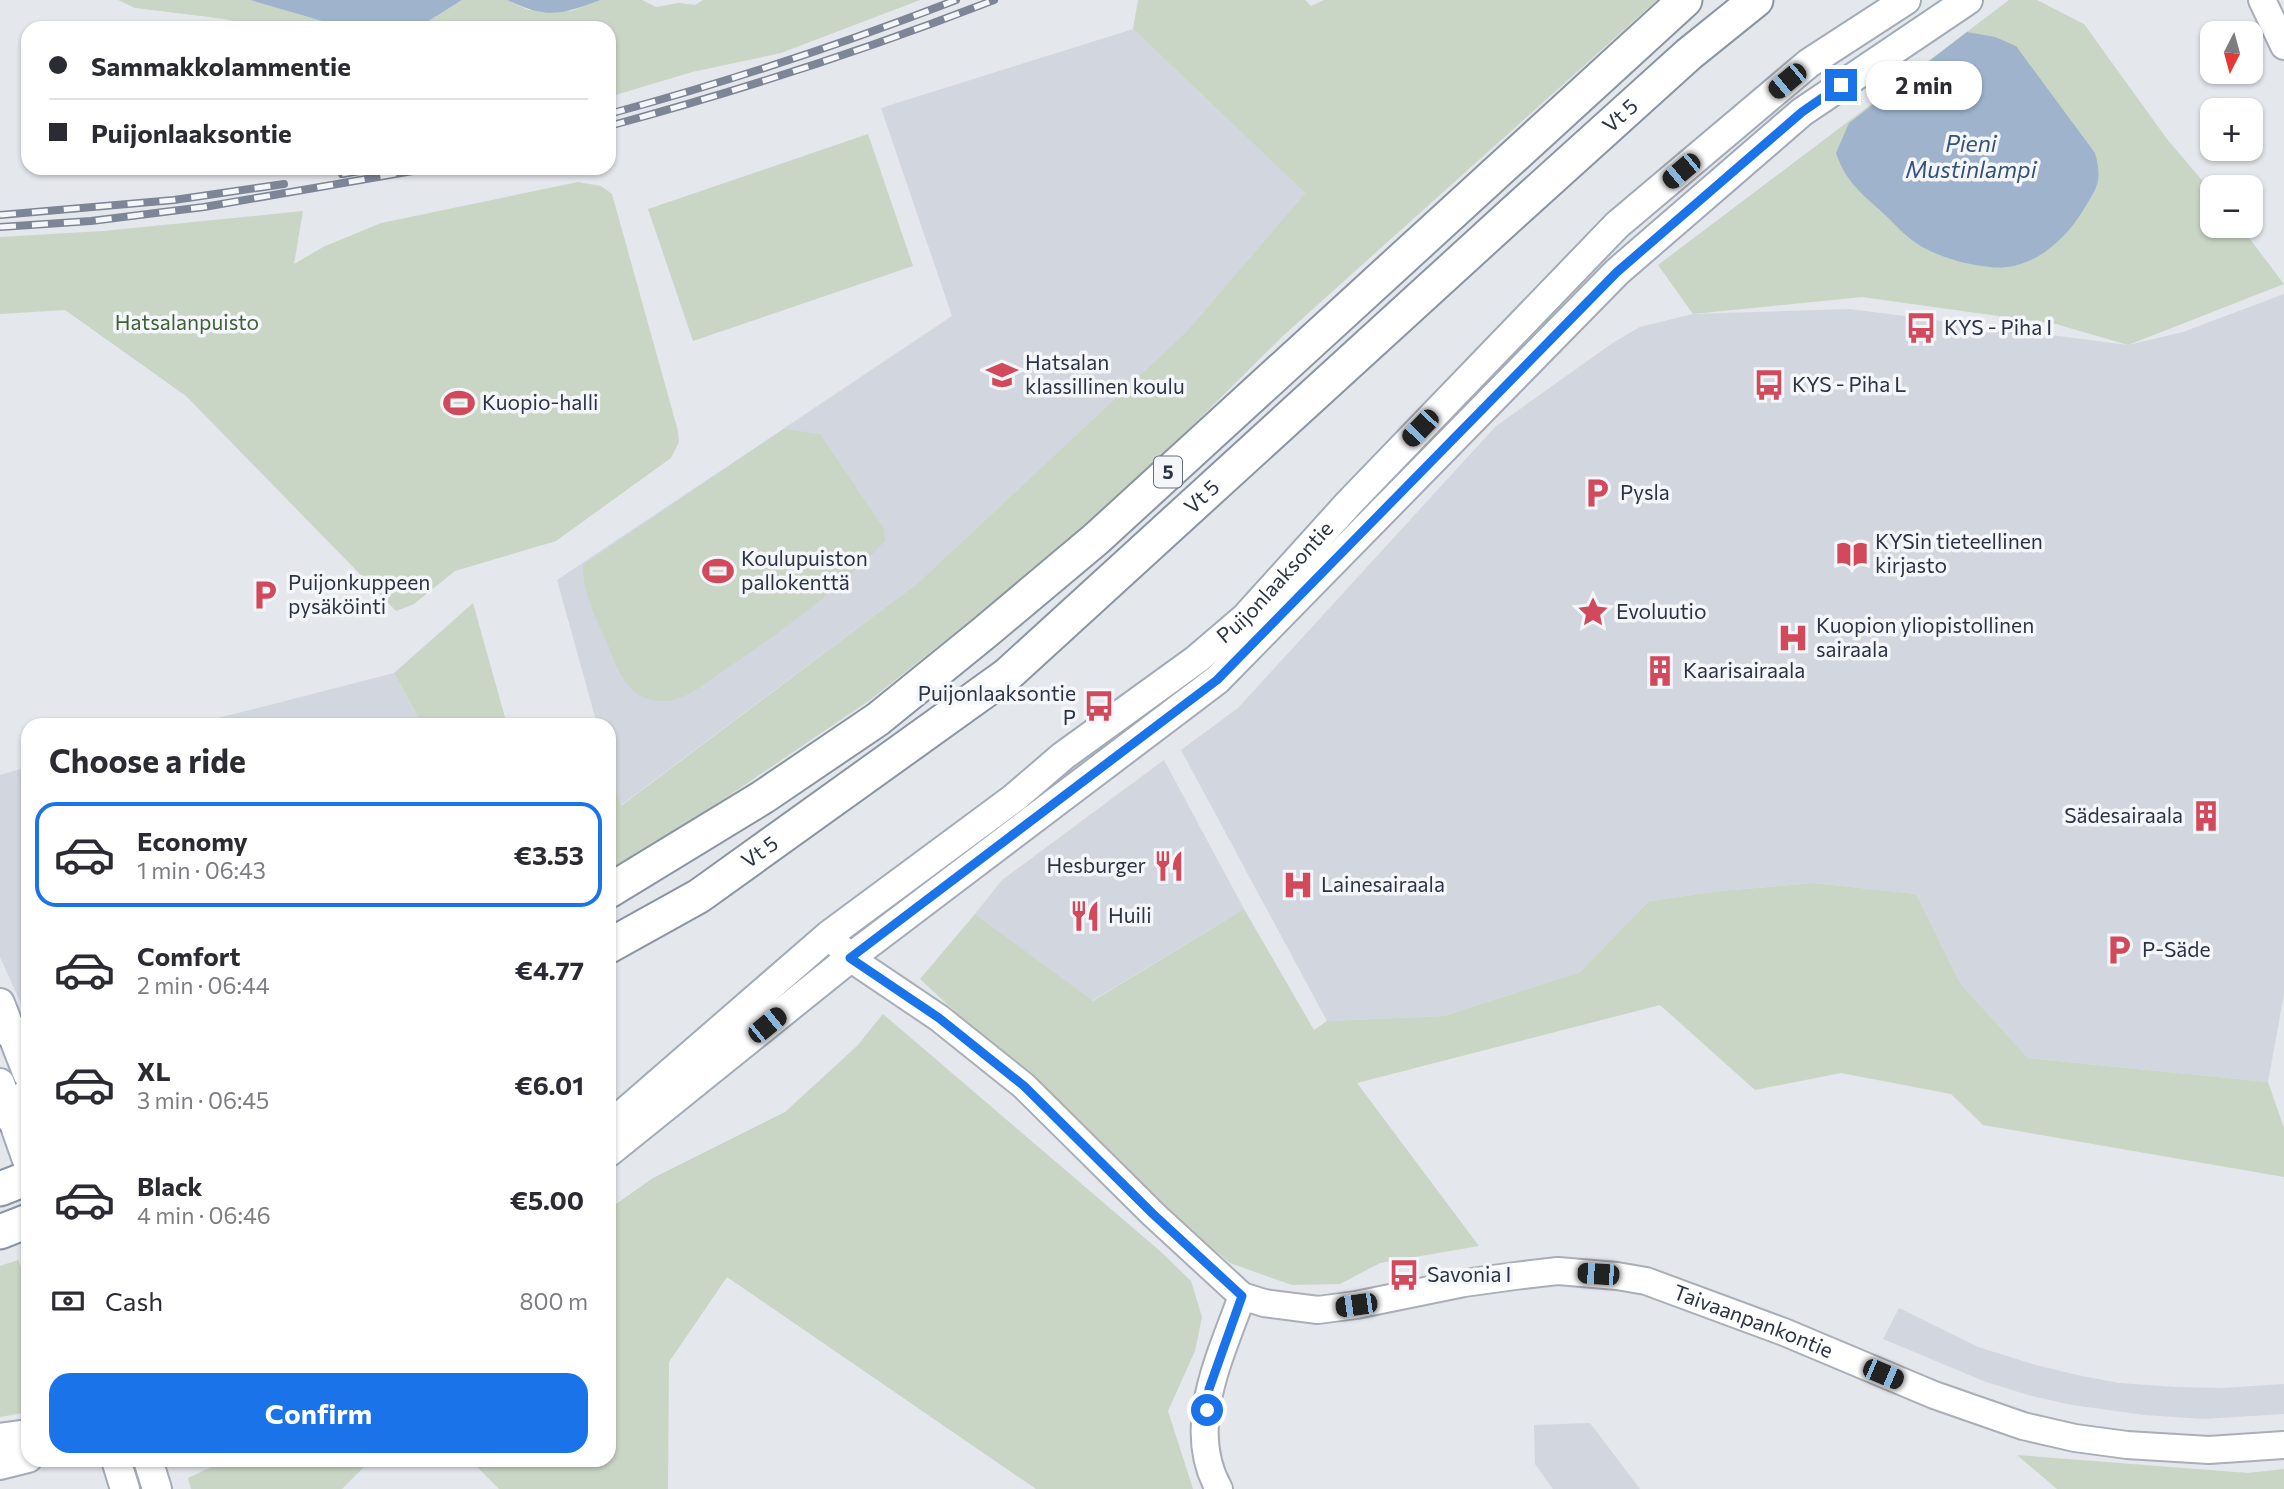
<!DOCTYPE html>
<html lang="en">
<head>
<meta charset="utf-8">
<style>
  body { margin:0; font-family:Commissioner,sans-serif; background:#f7f7f7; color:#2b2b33; height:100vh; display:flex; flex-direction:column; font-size:26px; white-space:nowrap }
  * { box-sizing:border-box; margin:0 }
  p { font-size:23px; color:#7c7c81 }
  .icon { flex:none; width:38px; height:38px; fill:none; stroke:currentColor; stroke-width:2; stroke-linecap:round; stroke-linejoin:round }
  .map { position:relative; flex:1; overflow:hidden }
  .drawer { position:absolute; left:21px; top:718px; width:595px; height:749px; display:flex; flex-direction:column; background:#fff; border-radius:21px; box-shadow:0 2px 5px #0004 }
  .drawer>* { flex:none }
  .hud { position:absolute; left:21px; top:21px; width:595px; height:154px; border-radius:21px; box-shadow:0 2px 5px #0004; display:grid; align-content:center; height:154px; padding:0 28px; background:#fff }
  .needle { width:46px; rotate:186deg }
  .buttons { position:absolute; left:2200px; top:21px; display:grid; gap:14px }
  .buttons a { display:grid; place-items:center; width:63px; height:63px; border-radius:14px; background:#fff; box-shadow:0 2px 5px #0004; font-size:35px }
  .end { position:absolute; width:32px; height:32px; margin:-16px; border:9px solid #1a73e8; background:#fff; box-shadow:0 0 0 4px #fff }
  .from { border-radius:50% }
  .bubble { position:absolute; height:49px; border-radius:21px; background:#fff; box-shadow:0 2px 5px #0004; font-size:23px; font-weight:700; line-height:49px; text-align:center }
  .car { position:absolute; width:21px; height:42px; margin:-21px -10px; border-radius:9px; box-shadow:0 0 5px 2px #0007; background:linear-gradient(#222 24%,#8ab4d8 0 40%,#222 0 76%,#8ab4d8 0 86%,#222 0) }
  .hud b { display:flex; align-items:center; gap:24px; height:66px; font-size:26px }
  .hud b+b { border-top:2px solid #e1e1e2 }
  .hud i { width:18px; height:18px; background:#2b2b33 }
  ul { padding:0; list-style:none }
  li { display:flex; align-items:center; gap:21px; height:105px; margin:0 14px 10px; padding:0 14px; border:4px solid transparent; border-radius:21px }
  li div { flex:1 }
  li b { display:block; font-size:26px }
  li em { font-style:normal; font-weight:700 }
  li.active { border-color:#1a73e8 }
  li>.icon { width:63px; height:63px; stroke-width:1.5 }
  h2 { padding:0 28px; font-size:32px; line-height:84px }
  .pay { display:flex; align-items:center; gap:18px; height:77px; padding:0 28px; font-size:26px }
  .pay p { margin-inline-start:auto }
  .action { display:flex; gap:14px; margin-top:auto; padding:14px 28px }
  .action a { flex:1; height:80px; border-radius:21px; background:#1a73e8; color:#fff; font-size:28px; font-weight:700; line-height:80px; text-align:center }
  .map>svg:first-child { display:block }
</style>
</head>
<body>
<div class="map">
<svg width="2284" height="1489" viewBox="0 0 2284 1489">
  <rect width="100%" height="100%" fill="#e4e7ec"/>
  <g fill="#d2d6de">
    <polygon points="1133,29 1305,193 1186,332 919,582 620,806 609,766 609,724 597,724 557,580 952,316 881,108"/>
    <polygon points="2284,294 2284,994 2268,1082 2028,1058 1960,983 1916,894 1814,883 1720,891 1649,901 1580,972 1444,1016 1327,1021 1181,750 1238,708 1496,426 1614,342 1640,327 1693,314 1850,309 2128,345 2183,332"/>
    <polygon points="394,673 422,724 195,724"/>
    <polygon points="1164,760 1244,909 1092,1001 975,914 1002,880"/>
    <polygon points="28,767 28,1019 0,957 0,775"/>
    <polygon points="1899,1308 1978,1347 2036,1365 2077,1375 2119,1383 2175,1387 2222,1388 2284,1384 2284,1414 2204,1419 2145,1415 2072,1405 2028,1395 1986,1382 1883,1339"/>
    <polygon points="1590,1423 1640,1489 1553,1489 1535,1464 1534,1425"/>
  </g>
  <g fill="#c9d6c5">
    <polygon points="118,0 250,0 346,28 263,28 225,19 135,8"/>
    <polygon points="462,0 507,0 528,10 571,11 601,0 642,0 656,7 679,3 695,5 703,0 920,0 781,53 692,72 609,97 609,28 371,28 427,22"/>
    <polygon points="1138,0 1305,0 1311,6 1324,0 1657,0 1284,335 1095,522 870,700 628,864 609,872 609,766 621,806 919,582 1186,332 1305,193 1133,29"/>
    <polygon points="2009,0 2037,0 2084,24 2167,139 2212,192 2212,226 2240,226 2284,284 2128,345 2056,324 1862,297 1693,314 1658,265"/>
    <polygon points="868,134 913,266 693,341 648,209"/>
    <polygon points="578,182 601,186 612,194 678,431 679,442 671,458 556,541 455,571 414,604 396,611 186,396 65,310 0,314 0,237 103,231 303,211 294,264 323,247 381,223"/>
    <path d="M784,429L820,434L884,529L885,541C837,591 780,633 723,671C705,683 686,701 663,701C629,702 618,671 608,645C596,618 583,595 583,565Z"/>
    <polygon points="473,603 506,721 527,724 422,724 394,673"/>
    <polygon points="1814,883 1916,894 1960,983 2028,1058 2268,1082 2284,1128 2284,1177 1983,1125 1951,1094 1841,1073 1755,1090 1660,1005 1357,1083 1479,1246 1380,1263 1340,1284 1292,1285 1230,1263 1185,1226 920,979 975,914 1093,1001 1244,909 1314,1030 1327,1021 1444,1016 1580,972 1649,901 1720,891"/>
    <polygon points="883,1014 1160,1251 1191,1281 1202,1317 1195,1351 1168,1411 1193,1489 1036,1489 727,1277 669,1362 668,1489 499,1489 470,1460 609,1460 609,1209 653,1178 785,1112 857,1046"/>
    <polygon points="18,1260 28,1285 28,1412 0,1417 0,1266"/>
    <polygon points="2017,1455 2248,1473 2284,1469 2284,1489 2057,1489"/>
    <polygon points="226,1460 371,1460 342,1489 191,1489 188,1478"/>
  </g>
  <g fill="#9fb4cc">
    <polygon points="250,0 462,0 427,22 371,28 346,28"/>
    <path d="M507,0H601C560,15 548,19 507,0Z"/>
    <path d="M1967,32L1995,37L2016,46L2095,153C2103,181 2097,188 2082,212C2067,237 2038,264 2007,267C1993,269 1978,265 1965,263C1949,259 1929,252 1916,243C1904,235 1894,223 1884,214C1862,194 1845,181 1836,153L1849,123Z"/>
  </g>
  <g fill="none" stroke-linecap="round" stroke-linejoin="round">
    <defs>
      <g id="secondary">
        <polyline points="2262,0 2284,46"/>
        <path id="s1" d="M829,935L850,958L939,1018L1024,1086L1153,1214L1242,1296L1264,1303L1318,1310L1356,1305L1464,1283L1515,1276L1558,1271L1617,1276L1646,1281L1784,1332L1934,1395L2023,1426L2075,1438L2127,1445L2209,1450L2284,1445"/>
        <path d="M1219,1489C1184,1427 1221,1356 1242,1296"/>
      </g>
      <g id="primary">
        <polyline points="0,1003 28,1075"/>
        <polyline points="0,1083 28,1163"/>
        <path id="s2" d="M609,1126L829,935L1014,798L1063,756L1197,659L1245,618L1349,503L1617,225L1809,63L1906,0"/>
        <polyline points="609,1152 850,958 1217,680 1617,272 1802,112 1968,0"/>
        <polyline points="0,1438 28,1434"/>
        <polyline points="116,1460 125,1489"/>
        <polyline points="148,1460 157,1489"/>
        <polyline points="0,1465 28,1458"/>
      </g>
      <g id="highway">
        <polyline points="609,891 763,797 878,719 984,633 1096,539 1685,0"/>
        <path id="s3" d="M609,946L699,896L1007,675L1513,213L1689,54L1756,0"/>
        <polyline points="9,1030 28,1046"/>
        <polyline points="14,1119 16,1107 28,1096"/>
        <polyline points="0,1189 28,1178"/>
        <polyline points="0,1232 28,1221"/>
      </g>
    </defs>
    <use href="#secondary" stroke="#a9aeb7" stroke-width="30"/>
    <use href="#primary" stroke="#a3abb8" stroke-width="32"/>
    <use href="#highway" stroke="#8b94a3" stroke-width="37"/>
    <use href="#secondary" stroke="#fff" stroke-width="26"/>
    <use href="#primary" stroke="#fff" stroke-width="28"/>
    <use href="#highway" stroke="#fff" stroke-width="33"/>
    <defs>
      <g id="rail">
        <path d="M609,114C727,82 843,44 956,0"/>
        <path d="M609,126C739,91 868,49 994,0"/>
        <polyline points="342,174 377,168"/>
        <polyline points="0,215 174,200 284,184"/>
        <polyline points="0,227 91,221 204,207 430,168"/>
      </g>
    </defs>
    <use href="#rail" stroke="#7d8696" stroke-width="8"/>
    <use href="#rail" stroke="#f4f6f9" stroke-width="5" stroke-dasharray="16" stroke-linecap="butt"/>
  </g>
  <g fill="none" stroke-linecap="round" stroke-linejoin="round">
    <polyline stroke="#1a73e8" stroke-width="9" points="1207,1410 1209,1389 1242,1296 1153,1214 1024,1086 939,1018 850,958 1217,680 1617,272 1802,112 1841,85"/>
  </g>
  <defs>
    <symbol id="bus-bare" viewBox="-9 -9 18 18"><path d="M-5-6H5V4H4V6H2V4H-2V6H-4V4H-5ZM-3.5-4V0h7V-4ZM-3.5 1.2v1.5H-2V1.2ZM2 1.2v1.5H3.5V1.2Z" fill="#d1495b" stroke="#f4f6f9" stroke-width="2.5" paint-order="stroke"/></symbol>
    <symbol id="school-bare" viewBox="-9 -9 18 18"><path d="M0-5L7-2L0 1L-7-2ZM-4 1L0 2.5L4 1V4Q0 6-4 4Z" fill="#d1495b" stroke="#f4f6f9" stroke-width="2.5" paint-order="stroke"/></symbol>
    <symbol id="stadium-bare" viewBox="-9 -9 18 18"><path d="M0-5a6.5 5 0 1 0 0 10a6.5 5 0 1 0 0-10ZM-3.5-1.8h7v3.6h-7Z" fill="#d1495b" stroke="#f4f6f9" stroke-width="2.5" paint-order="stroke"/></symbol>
    <symbol id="parking-bare" viewBox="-9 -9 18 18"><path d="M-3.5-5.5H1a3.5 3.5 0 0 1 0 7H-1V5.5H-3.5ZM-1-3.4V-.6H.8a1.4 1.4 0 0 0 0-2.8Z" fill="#d1495b" stroke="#f4f6f9" stroke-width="2.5" paint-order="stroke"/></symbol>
    <symbol id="library-bare" viewBox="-9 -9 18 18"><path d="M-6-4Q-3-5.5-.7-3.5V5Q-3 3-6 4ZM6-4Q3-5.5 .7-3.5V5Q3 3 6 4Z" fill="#d1495b" stroke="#f4f6f9" stroke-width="2.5" paint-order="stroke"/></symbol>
    <symbol id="sight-bare" viewBox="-9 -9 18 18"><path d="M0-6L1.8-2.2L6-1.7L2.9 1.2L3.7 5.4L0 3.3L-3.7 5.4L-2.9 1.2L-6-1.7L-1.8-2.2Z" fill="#d1495b" stroke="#f4f6f9" stroke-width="2.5" paint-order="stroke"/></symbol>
    <symbol id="hospital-bare" viewBox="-9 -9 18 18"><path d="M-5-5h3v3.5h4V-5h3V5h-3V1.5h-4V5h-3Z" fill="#d1495b" stroke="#f4f6f9" stroke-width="2.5" paint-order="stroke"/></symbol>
    <symbol id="building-bare" viewBox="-9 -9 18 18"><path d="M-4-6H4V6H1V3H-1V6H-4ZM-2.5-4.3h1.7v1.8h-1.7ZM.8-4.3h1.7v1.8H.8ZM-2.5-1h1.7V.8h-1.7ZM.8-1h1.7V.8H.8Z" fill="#d1495b" stroke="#f4f6f9" stroke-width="2.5" paint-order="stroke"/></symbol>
    <symbol id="restaurant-bare" viewBox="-9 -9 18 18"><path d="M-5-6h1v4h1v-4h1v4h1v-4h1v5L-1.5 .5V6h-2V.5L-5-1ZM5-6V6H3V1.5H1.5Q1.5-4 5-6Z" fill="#d1495b" stroke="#f4f6f9" stroke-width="2.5" paint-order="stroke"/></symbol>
  </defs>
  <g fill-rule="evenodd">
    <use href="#bus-bare" x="1899" y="306" width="44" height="44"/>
    <use href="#school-bare" x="980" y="353" width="44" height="44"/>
    <use href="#bus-bare" x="1747" y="363" width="44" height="44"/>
    <use href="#stadium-bare" x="437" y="381" width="44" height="44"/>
    <use href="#parking-bare" x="1575" y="471" width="44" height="44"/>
    <use href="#library-bare" x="1830" y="532" width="44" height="44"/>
    <use href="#stadium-bare" x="696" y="549" width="44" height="44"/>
    <use href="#parking-bare" x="243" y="573" width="44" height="44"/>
    <use href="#sight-bare" x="1571" y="590" width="44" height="44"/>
    <use href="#hospital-bare" x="1771" y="616" width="44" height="44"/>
    <use href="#building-bare" x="1638" y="649" width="44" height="44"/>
    <use href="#bus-bare" x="1077" y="684" width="44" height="44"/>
    <use href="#building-bare" x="2184" y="794" width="44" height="44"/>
    <use href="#restaurant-bare" x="1147" y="844" width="44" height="44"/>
    <use href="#hospital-bare" x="1276" y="863" width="44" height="44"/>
    <use href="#restaurant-bare" x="1063" y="894" width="44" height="44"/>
    <use href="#parking-bare" x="2097" y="928" width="44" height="44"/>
    <use href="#bus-bare" x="1382" y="1253" width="44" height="44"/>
  </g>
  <g text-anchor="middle" stroke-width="7" stroke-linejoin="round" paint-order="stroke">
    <rect fill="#f4f6f9" stroke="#676e7b" stroke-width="2" x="1154" y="456.5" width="28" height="31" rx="5"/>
    <g font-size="19" font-weight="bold" fill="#2b3445">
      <text x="1168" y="479">5</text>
    </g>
    <g font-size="21" fill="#2b3445" stroke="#f4f6f9">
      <text dy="7" stroke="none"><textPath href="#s3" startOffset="1312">Vt 5</textPath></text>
      <text dy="7" stroke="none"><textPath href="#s3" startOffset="746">Vt 5</textPath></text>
      <text dy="7" stroke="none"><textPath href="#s2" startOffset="861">Puijonlaaksontie</textPath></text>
      <text dy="7" stroke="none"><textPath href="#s3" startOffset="178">Vt 5</textPath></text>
      <text dy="7" stroke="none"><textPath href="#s1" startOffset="1074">Taivaanpankontie</textPath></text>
    </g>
    <g font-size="21" fill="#3f6138" stroke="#f4f6f9">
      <text x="187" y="330">Hatsalanpuisto</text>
    </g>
    <g font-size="21" fill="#2b3445" stroke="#f4f6f9" text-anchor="start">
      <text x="1944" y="335">KYS - Piha I</text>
      <text x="1025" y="370">Hatsalan<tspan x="1025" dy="24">klassillinen koulu</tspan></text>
      <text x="1792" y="392">KYS - Piha L</text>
      <text x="482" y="410">Kuopio-halli</text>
      <text x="1620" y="500">Pysla</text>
      <text x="1875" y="549">KYSin tieteellinen<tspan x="1875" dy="24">kirjasto</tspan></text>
      <text x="741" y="566">Koulupuiston<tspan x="741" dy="24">pallokenttä</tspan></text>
      <text x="288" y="590">Puijonkuppeen<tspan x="288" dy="24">pysäköinti</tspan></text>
      <text x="1616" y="619">Evoluutio</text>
      <text x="1816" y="633">Kuopion yliopistollinen<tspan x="1816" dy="24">sairaala</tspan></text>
      <text x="1683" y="678">Kaarisairaala</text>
      <text x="1076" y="701" text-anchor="end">Puijonlaaksontie<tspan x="1076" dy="24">P</tspan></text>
      <text x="2183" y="823" text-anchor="end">Sädesairaala</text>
      <text x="1146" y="873" text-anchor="end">Hesburger</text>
      <text x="1321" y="892">Lainesairaala</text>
      <text x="1108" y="923">Huili</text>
      <text x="2142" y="957">P-Säde</text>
      <text x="1427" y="1282">Savonia I</text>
    </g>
    <g font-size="23" font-style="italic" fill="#34527a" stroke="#f4f6f9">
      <text x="1971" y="152">Pieni<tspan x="1971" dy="26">Mustinlampi</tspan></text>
    </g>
  </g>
</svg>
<div class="buttons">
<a><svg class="needle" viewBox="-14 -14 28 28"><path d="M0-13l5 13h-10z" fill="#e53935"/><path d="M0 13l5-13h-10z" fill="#7c7c81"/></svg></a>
<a>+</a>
<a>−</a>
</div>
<i class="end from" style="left:1207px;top:1410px"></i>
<i class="end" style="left:1841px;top:85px"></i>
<div class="bubble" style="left:1866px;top:61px;width:116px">2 min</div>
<i class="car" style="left:1787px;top:81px;rotate:230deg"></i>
<i class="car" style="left:1681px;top:171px;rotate:230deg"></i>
<i class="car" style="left:1420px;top:428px;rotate:224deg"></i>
<i class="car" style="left:767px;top:1025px;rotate:51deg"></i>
<i class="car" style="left:1598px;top:1274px;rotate:274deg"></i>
<i class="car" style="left:1356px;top:1305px;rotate:262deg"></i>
<i class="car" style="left:1883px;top:1374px;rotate:113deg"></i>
<div class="hud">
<b><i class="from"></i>Sammakkolammentie</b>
<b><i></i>Puijonlaaksontie</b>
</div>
<section class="drawer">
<h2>Choose a ride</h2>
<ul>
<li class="active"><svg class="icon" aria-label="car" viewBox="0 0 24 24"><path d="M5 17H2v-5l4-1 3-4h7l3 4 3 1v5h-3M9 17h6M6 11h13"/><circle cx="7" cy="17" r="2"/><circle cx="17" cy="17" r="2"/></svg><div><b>Economy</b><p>1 min · 06:43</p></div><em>€3.53</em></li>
<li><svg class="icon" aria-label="car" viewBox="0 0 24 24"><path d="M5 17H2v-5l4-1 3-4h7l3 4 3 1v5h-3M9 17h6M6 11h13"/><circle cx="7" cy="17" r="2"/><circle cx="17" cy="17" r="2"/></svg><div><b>Comfort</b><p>2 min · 06:44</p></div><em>€4.77</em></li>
<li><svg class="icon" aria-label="car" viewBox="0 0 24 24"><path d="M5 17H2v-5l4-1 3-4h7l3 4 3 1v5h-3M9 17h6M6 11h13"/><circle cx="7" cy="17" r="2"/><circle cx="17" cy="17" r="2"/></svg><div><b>XL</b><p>3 min · 06:45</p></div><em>€6.01</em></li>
<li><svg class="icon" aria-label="car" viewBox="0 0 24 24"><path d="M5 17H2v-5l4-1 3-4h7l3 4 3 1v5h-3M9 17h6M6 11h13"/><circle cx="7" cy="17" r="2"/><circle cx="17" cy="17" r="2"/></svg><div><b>Black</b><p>4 min · 06:46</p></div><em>€5.00</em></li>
</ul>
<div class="pay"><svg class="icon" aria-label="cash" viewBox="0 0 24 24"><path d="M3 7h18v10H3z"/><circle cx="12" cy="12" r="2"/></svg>Cash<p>800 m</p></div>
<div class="action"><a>Confirm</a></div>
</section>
</div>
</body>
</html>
